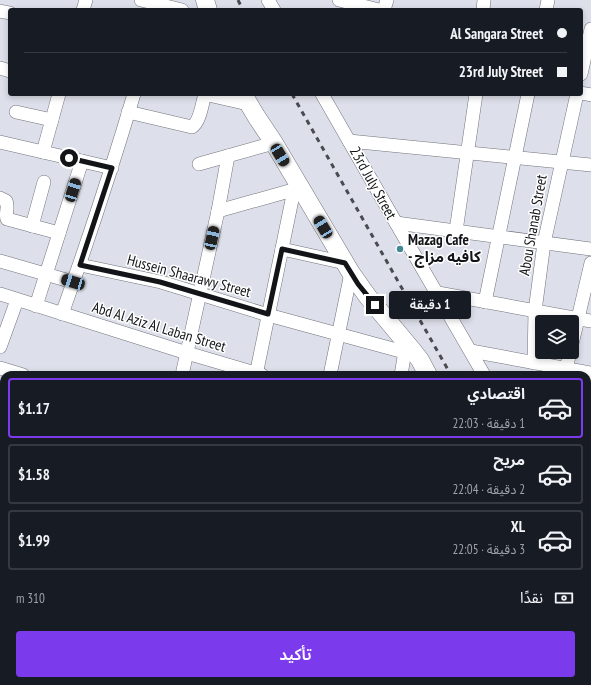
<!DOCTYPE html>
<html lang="ar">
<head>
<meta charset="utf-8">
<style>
  body { margin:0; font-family:"PT Sans Narrow","Noto Sans Arabic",sans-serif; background:#242831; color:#f1f3f6; direction:rtl; height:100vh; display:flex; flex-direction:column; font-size:15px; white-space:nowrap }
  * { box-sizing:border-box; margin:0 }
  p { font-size:13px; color:#9ea1a6 }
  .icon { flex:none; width:22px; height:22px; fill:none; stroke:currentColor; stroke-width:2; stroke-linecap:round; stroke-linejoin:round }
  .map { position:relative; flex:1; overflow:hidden; direction:ltr }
  .side { position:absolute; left:0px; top:371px; width:591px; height:314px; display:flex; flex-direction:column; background:#171b24; border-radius:12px 12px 0 0; box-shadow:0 2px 6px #0003; direction:rtl }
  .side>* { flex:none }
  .banner { position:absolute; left:8px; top:8px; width:575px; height:88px; border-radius:4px; box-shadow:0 2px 6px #0003; direction:rtl; display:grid; align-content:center; height:88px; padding:0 16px; background:#171b24 }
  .buttons { position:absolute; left:535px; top:315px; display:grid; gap:8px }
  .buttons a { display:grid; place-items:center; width:44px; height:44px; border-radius:4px; background:#171b24; box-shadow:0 2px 6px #0003; font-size:20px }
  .end { position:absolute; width:18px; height:18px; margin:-9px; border:5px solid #131417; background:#fff; box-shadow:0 0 0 2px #fff }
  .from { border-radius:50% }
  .bubble { position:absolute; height:28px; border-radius:4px; background:#171b24; box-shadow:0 2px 6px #0003; font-size:13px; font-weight:600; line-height:28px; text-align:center; direction:rtl }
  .car { position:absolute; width:12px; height:24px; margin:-12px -6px; border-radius:5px; box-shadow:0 0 3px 1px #0007; background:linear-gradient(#222 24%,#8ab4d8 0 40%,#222 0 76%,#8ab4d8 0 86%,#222 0) }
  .banner b { display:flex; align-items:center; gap:14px; height:38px; font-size:15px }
  .banner b+b { border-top:1px solid #363941 }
  .banner i { width:10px; height:10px; background:#f1f3f6 }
  ul { padding:7px 0 0; list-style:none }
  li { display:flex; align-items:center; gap:12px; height:60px; margin:0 8px 6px; padding:0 8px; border:2px solid #363941; border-radius:4px }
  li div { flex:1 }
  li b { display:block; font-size:15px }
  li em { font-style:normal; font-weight:600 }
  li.on { border-color:#7c3aed }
  li>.icon { width:36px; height:36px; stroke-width:1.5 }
  .pay { display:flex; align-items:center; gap:10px; height:44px; padding:0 16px; font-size:15px }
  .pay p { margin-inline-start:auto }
  .primary-button { display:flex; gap:8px; margin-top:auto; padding:8px 16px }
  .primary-button a { flex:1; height:46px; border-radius:4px; background:#7c3aed; color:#fff; font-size:16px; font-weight:600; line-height:46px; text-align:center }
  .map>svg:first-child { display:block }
</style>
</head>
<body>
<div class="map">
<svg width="591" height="685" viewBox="0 0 591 685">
  <rect width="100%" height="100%" fill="#dddfea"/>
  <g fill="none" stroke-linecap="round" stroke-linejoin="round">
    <defs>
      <g id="street">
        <polyline points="141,0 182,10"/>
        <polyline points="268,0 274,10"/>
        <polyline points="339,0 379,10"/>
        <polyline points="83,10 86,0"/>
        <polyline points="384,10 387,0"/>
        <polyline points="483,10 484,0"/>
        <polyline points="546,10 548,0"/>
        <polyline points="0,11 10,13"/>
        <polyline points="0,68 10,71"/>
        <polyline points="581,74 591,29"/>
        <polyline points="581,93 591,95"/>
        <polyline points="204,94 248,104"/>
        <polyline points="322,94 396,223 484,375"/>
        <polyline points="16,112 52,120"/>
        <path d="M128,112L192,127C200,122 202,104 205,94"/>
        <polyline points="349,141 591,165"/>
        <polyline points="0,142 112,168"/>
        <polyline points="43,152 59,94"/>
        <polyline points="199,164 274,143"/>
        <path d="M0,198L6,201C9,207 5,213 7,219L59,233"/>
        <polyline points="218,211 300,188"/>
        <polyline points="396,223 591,249"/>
        <polyline points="32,226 44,182"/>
        <polyline points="456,231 476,94"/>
        <polyline points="282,249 345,263"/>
        <polyline points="0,261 73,282"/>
        <polyline points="80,265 161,282 268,315 404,352"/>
        <polyline points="438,293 591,321"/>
        <polyline points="0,294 187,353 262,375"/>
        <polyline points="485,302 528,94"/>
        <polyline points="36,306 82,161"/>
        <path d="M62,314C88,241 112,168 134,94"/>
        <polyline points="572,344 591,263"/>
        <polyline points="0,347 17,300"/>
        <polyline points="471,351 591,373"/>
        <polyline points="534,363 535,311 544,243 577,94"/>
        <polyline points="0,368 23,375"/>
        <polyline points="566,369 570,352"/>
        <polyline points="182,375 218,211 228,156"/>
        <polyline points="256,375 294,190"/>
        <polyline points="330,375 351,273"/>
        <polyline points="401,375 406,345"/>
        <polyline points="587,420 591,421"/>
        <polyline points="0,422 4,423"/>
        <polyline points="587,462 591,463"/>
        <polyline points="0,493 4,494"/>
        <polyline points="587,510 591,511"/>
        <polyline points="0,550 4,540"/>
        <polyline points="0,562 4,564"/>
        <polyline points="587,563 591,570"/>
        <polyline points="0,592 4,594"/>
        <polyline points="108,681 113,685"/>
        <polyline points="250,681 263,684"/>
        <polyline points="363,681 378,685"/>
        <polyline points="190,685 191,681"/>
        <polyline points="334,685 335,681"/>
        <polyline points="416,685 417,681"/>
        <polyline points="556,685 586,681"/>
      </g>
      <g id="secondary">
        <polyline points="205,0 208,10"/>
        <polyline points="243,94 256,116 274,143 351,273 368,297 413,351 420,360 428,375"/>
        <polyline points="587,634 591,641"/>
      </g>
    </defs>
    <use href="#street" stroke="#71747c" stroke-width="14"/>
    <use href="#secondary" stroke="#71747c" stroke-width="19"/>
    <use href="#street" stroke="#fff" stroke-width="13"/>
    <use href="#secondary" stroke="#fff" stroke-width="18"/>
    <g stroke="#4a4b50" stroke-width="3" stroke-dasharray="5 5" stroke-linecap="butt">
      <polyline points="238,0 243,10"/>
      <polyline points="292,94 451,375"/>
      <polyline points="587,614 591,621"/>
    </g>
  </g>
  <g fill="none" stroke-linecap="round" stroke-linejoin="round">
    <polyline stroke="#131417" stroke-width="5" points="69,158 112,168 80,265 160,282 268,314 282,249 345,263 358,284 375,305"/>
  </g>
  <circle fill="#448797" stroke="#fff" stroke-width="1.5" cx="400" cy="249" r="4"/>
  <g text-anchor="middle" stroke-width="3" stroke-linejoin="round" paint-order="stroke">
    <g font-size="15" fill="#131417" stroke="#fff">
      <text transform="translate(373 183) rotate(61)" y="5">23rd July Street</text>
      <text transform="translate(533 225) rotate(-80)" y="5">Abou Shanab Street</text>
      <text transform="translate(189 276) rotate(15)" y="5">Hussein Shaarawy Street</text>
      <text transform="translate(159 327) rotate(17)" y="5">Abd Al Aziz Al Laban Street</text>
    </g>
    <g font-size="15" font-weight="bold" fill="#131417" stroke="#fff" text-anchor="start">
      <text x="408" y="245">Mazag Cafe<tspan x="408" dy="17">- كافيه مزاج</tspan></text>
    </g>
  </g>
</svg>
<div class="buttons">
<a><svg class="icon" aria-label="layers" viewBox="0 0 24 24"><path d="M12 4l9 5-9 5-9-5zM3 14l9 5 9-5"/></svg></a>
</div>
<i class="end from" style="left:69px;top:158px"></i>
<i class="end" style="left:375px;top:305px"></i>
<div class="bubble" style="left:389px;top:291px;width:82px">1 دقيقة</div>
<i class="car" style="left:280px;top:155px;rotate:149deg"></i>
<i class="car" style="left:73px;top:190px;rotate:17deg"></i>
<i class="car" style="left:323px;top:227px;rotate:329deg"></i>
<i class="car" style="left:212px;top:238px;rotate:12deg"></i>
<i class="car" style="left:73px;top:282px;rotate:287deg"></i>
<div class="banner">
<b><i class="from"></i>Al Sangara Street</b>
<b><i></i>23rd July Street</b>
</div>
<section class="side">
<ul>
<li class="on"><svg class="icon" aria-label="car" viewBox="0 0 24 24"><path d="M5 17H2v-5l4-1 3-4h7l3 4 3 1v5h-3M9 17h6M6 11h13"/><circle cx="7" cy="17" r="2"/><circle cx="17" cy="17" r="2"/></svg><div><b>اقتصادي</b><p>1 دقيقة · 22:03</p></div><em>$1.17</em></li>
<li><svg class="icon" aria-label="car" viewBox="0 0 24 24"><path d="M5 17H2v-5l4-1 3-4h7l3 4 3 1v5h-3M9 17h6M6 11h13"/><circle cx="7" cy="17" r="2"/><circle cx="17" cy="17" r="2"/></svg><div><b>مريح</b><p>2 دقيقة · 22:04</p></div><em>$1.58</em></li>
<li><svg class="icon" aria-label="car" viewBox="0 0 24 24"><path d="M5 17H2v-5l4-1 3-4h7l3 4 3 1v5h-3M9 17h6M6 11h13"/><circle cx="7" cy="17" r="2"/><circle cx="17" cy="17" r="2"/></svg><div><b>XL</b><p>3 دقيقة · 22:05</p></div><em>$1.99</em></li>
</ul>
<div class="pay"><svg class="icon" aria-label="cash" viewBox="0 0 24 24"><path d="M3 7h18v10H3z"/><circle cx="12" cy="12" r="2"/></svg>نقدًا<p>310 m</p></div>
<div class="primary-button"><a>تأكيد</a></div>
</section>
</div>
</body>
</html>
